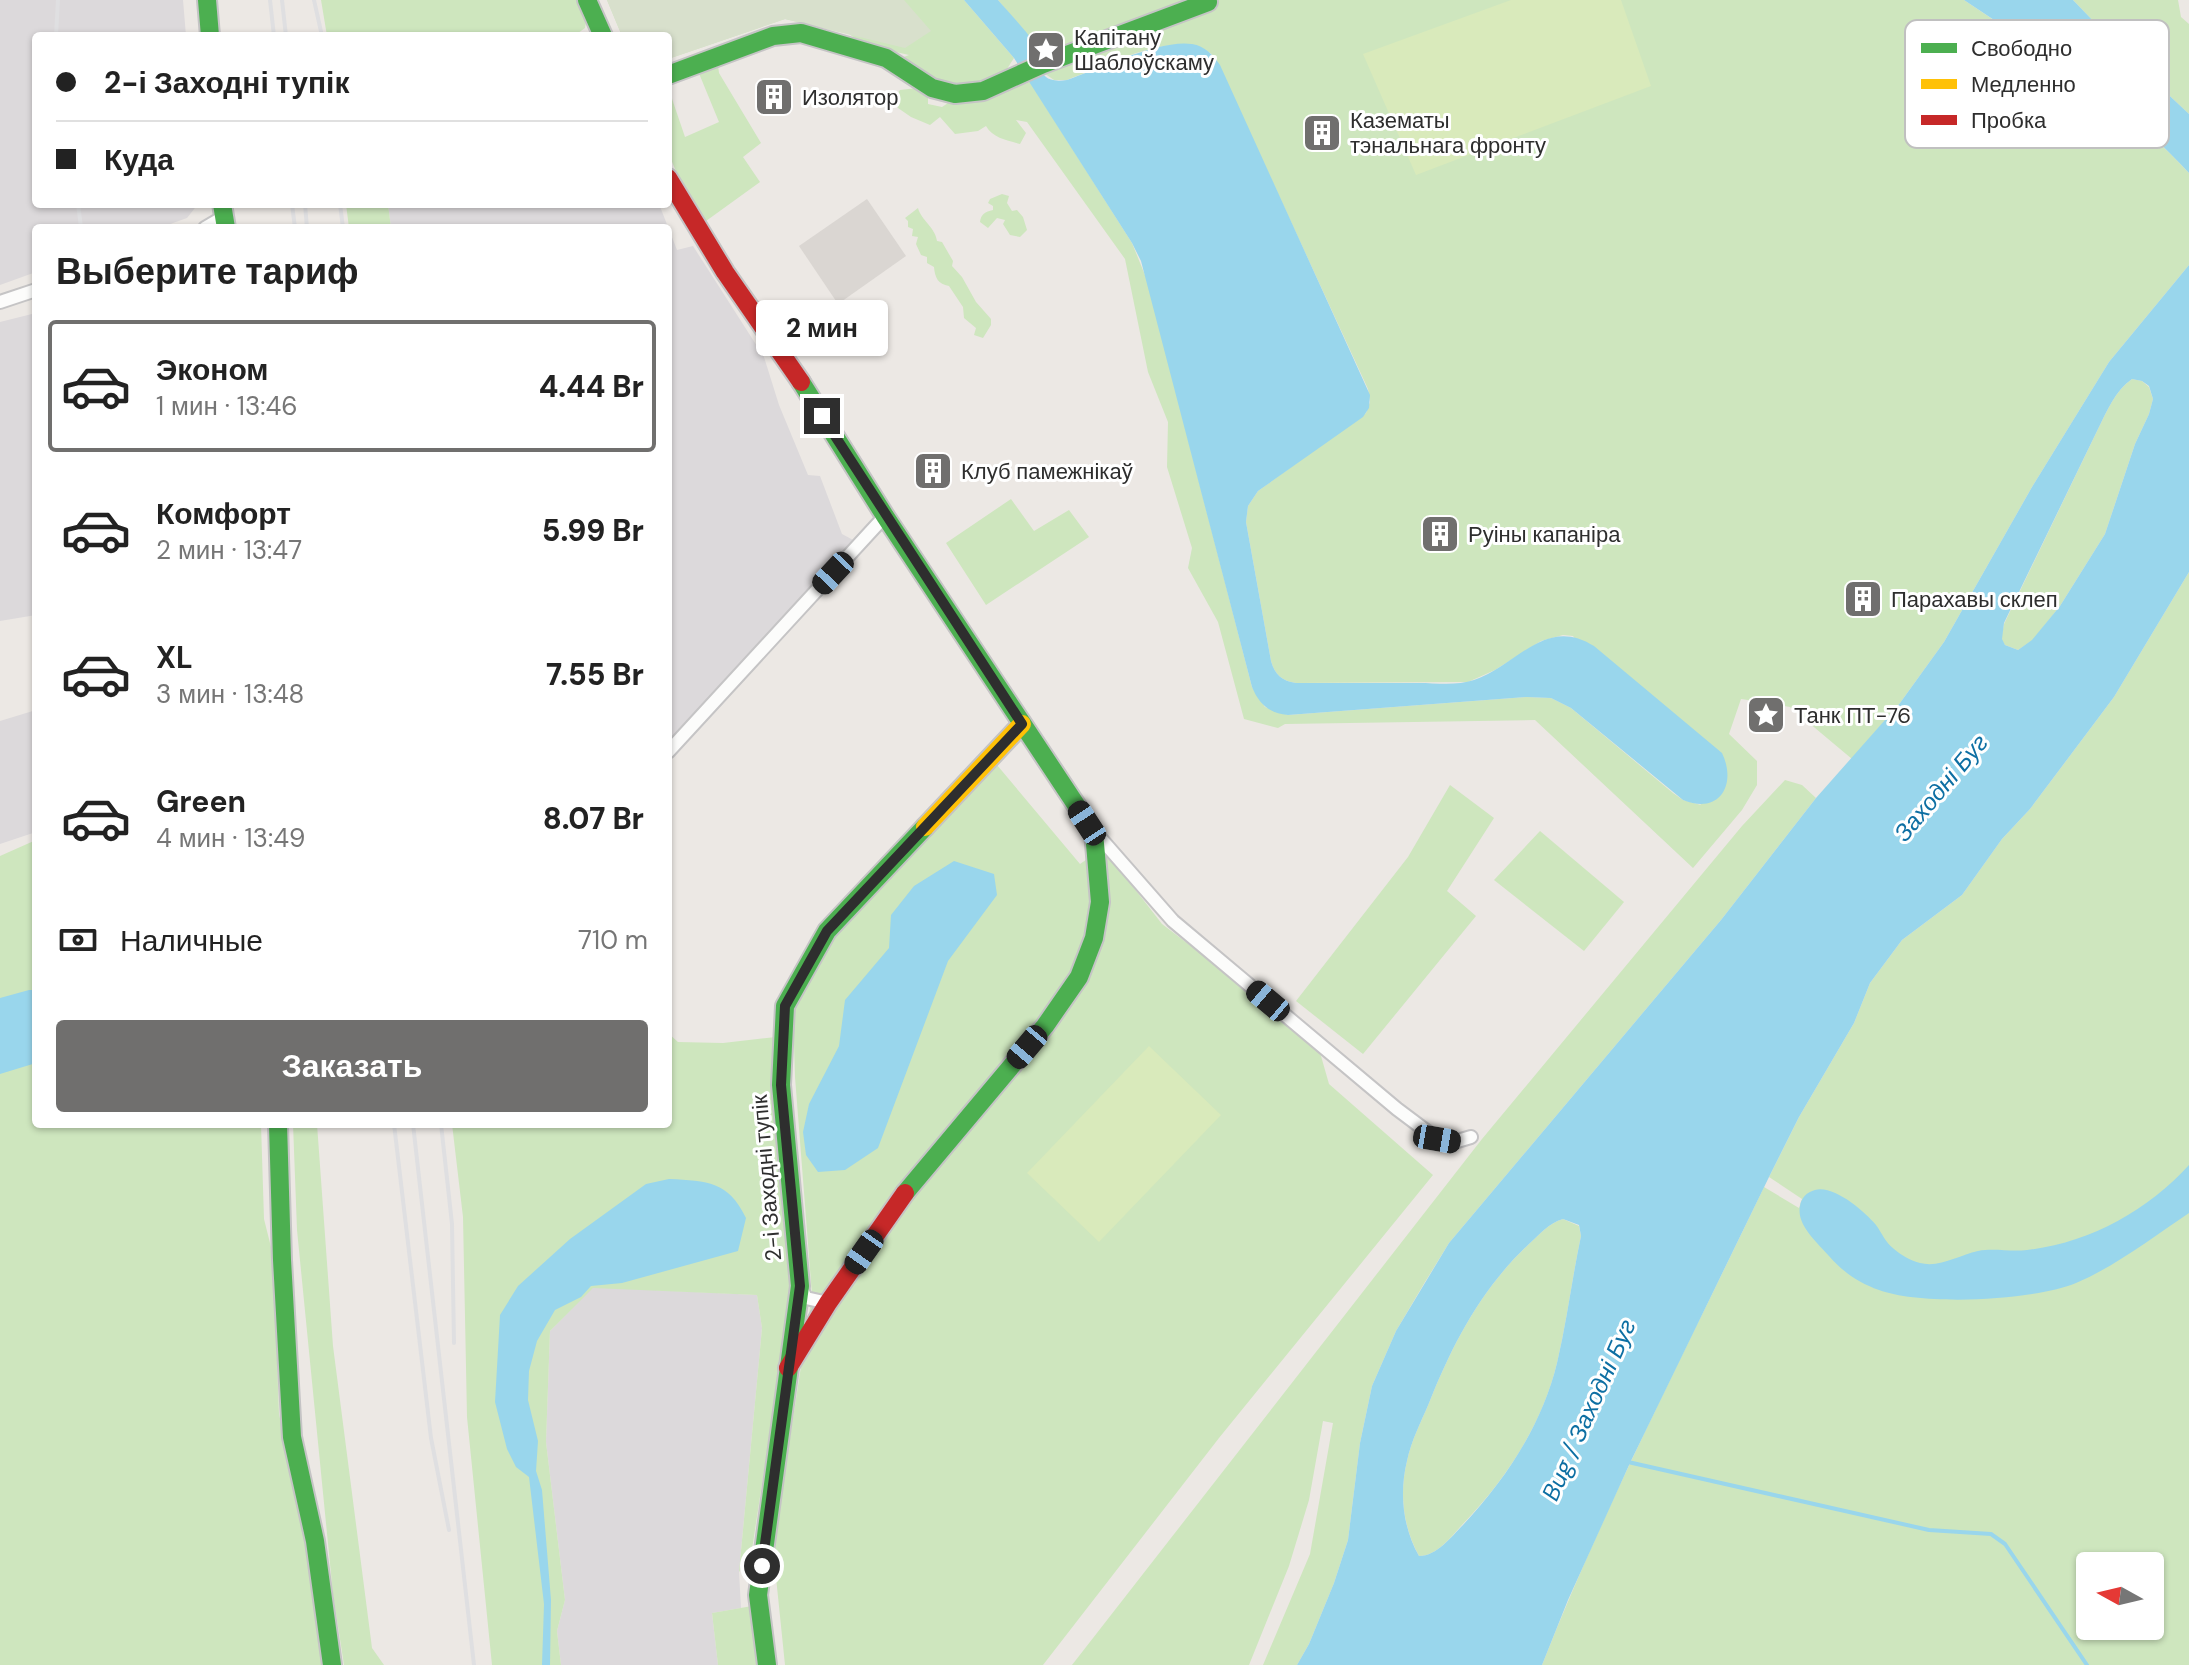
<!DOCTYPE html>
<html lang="ru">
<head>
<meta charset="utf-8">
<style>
  body { margin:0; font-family:"DM Sans",sans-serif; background:#f6f6f6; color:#222; height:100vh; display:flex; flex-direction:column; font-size:30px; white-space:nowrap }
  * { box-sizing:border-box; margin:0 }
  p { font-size:26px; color:#767676 }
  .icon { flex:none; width:44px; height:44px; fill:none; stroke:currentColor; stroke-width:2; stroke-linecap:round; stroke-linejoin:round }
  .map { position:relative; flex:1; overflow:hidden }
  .panel { position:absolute; left:32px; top:224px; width:640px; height:904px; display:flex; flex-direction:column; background:#fff; border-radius:8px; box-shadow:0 2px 6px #0004 }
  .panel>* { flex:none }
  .hud { position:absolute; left:32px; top:32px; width:640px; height:176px; border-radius:8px; box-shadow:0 2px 6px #0004; display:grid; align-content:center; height:176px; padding:0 24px; background:#fff }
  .needle { width:52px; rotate:278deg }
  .controls { position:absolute; left:2076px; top:1552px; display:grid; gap:16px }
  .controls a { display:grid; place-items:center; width:88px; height:88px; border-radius:8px; background:#fff; box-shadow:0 2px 6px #0004; font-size:40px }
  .end { position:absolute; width:36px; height:36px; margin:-18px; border:10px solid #2e2e2e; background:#fff; box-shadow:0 0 0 4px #fff }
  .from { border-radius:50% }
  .bubble { position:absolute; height:56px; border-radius:8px; background:#fff; box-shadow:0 2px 6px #0004; font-size:26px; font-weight:800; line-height:56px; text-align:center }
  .car { position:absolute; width:24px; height:48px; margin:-24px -12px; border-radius:10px; box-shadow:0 0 6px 2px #0007; background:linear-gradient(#222 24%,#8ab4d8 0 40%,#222 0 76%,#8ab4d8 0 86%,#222 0) }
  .hud b { display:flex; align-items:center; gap:28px; height:76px; font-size:30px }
  .hud b+b { border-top:2px solid #e0e0e0 }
  .hud i { width:20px; height:20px; background:#222 }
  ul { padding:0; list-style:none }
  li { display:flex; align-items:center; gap:24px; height:132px; margin:0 16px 12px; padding:0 8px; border:4px solid transparent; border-radius:8px }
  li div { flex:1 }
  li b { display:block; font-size:30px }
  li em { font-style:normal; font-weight:800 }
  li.on { border-color:#706f6e }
  li>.icon { width:72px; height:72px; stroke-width:1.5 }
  h2 { padding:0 24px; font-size:36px; line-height:96px }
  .pay { display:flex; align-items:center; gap:20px; height:88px; padding:0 24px; font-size:30px }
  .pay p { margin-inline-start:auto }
  .action { display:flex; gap:16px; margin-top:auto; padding:16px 24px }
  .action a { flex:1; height:92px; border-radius:8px; background:#706f6e; color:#fff; font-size:32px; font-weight:800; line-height:92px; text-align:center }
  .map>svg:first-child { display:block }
</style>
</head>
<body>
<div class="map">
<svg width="2189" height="1665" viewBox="0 0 2189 1665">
  <rect width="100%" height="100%" fill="#ece8e4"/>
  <g fill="#dcd9db">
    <polygon points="0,0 183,0 186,36 36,36 36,204 198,204 187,218 159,228 36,228 36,272 0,285"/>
    <polygon points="388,204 659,204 677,250 693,246 764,357 779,405 808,475 820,476 842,534 855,541 668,752 668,228 391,228"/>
    <polygon points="36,313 36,615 0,621 0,322"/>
    <polygon points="36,710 36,832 0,844 0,721"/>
    <polygon points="593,1287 757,1295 762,1328 739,1572 741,1608 712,1613 718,1665 561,1665 557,1631 565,1600 546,1442 550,1331"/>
  </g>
  <g fill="#cee6be" fill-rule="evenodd">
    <polygon points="321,0 576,0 586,22 585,28 574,36 327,36"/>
    <polygon points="607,0 964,0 1014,58 1005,72 978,84 960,83 950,87 932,83 901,58 909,55 887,50 882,46 879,50 867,46 849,34 785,19 668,59 668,36 622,36"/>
    <path d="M998,0H1964C2042,53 2124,102 2189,173V265L2109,362L2032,487L1944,642L1900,703L1852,759L1790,707L1778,705L1770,709L1750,705L1748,700L1741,699L1729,734L1757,761V785L1742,810L1693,868L1535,720L1285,724L1278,728L1244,719L1218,622L1188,568L1192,548L1167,467L1168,422L1148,372L1125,259L1027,122L1016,120L1026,133L1020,144C1006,140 993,138 986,126L978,131L955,134L940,117L930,125L911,117L898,108L893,100L900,90L917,88L928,93V104L942,107L954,99L1001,93L1030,82L1132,243L1147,280L1252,687L1265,707L1288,715L1526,697L1551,698L1571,708L1673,793L1683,800L1701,805L1573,636L1563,635L1541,641L1495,670L1468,682L1296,683C1282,681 1275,675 1271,661L1246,522L1248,506L1258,491L1366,413L1370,402L1368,389L1215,57C1182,25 1105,66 1067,80H1054L1041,71L1036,61V46Z"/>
    <polygon points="2073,0 2178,0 2181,17 2189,24 2189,114 2124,53"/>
    <polygon points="718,65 719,73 761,143 743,157 760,182 706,221 675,169 668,152 668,87 685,137 719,122 698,71"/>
    <path d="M1002,194L1009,196L1007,203L1012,211L1017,210L1023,217L1027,230L1020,237L1010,235L1003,224L1005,220L997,218L988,228L980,222C981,214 985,212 993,210V206L988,203L990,199Z"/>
    <polygon points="346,204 388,204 391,228 349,228"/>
    <path d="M918,208C921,220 935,227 937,241L942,242L953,261L952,266L962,277L976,302L991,319V325L983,338L974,335L976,328L964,318L963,307L949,286C938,284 935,278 934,267L927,263V257L921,255L916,244L918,237L912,236L913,229L908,227V221L905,218Z"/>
    <path d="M2132,379L2142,381L2149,387L2153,399L2149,414L2135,444L2105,534L2060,606L2033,640L2018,650L2005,645L2001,639L2004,624L2098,429C2107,411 2115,391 2132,379Z"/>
    <polygon points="1011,499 1034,531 1069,510 1089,537 986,605 946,543"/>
    <path d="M2189,572V1665H1542C1606,1502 1688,1346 1764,1187L1799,1208L1802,1199L1769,1177L1799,1117L1854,1023L1870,983L1902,940L1962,895L2002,839L2030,809L2114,697ZM2090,1566H2150V1626H2090Z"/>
    <polygon points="997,765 1080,864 1103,848 1162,924 1317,1042 1329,1084 1433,1175 1219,1438 1043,1665 785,1665 773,1548 812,1295 795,1077 793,1010 833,936"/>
    <polygon points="1785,780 1802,785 1816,798 1721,920 1449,1243 1425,1282 1396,1331 1372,1386 1360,1443 1348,1540 1334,1583 1309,1644 1297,1665 1263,1665 1310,1554 1333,1423 1323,1421 1309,1500 1289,1566 1249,1665 1072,1665 1482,1139 1742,826"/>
    <polygon points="1450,785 1494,818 1447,891 1476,916 1363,1054 1296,1001 1408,857"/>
    <polygon points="1540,831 1624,902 1584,951 1494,880"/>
    <polygon points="36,840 36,1124 261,1124 264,1219 273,1255 279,1414 302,1519 323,1665 0,1665 0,856"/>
    <polygon points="668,1033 678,1042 723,1043 776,1037 792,1287 751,1556 739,1572 762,1328 757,1295 593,1288 550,1331 546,1442 565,1600 557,1631 561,1665 492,1665 467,1417 463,1217 452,1124 668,1124"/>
    <polygon points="293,1124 317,1124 333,1346 372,1648 384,1665 344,1665 333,1594 297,1230"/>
    <path d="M1563,1219L1579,1226L1581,1236C1572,1278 1567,1321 1557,1363C1542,1425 1506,1479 1462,1525C1451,1537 1437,1556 1419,1556C1403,1527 1399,1493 1407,1461C1411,1441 1421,1422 1429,1403C1453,1343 1481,1289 1529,1244C1540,1234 1549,1223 1563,1219Z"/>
    <polygon points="752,1606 759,1665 718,1665 712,1613"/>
  </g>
  <polygon fill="#d8e0cc" points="607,0 904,0 931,31 905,48 785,19 668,59 668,36 622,36"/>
  <g fill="#d9eabb">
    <polygon points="1511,0 1621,0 1651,86 1416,175 1363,54"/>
    <polygon points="1149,1046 1221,1115 1099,1242 1027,1173"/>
  </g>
  <polygon fill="#dad6d2" points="867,199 906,256 838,304 799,246"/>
  <g fill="#99d6ec" fill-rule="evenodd">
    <path d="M964,0H998C1010,14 1025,29 1035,44C1044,59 1032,85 1067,80C1098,69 1160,39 1192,44C1205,46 1213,55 1220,65L1370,395L1369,408L1363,417L1258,491L1248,506L1246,522L1271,661C1275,675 1282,681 1296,683C1337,683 1378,683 1419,683C1436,683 1457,686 1474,680C1517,666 1545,615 1594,646L1722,753C1737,784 1720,815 1683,800L1571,708L1551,698L1526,697L1288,715C1269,713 1259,704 1252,687L1141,261L1132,243L1014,58Z"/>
    <path d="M1964,0H2073L2124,53L2189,114V173C2125,102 2042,53 1964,0Z"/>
    <path d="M2189,265V572L2114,697L2030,809L2002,839L1962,895L1902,940L1870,983L1854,1023L1799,1117L1769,1177L1630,1463L1568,1600L1542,1665H1297L1309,1644L1334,1583L1348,1540L1360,1443L1372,1386L1396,1331L1449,1243L1721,920L1816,798L1900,703L1944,642L2032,487L2109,362ZM2132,379L2142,381L2149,386L2153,399L2149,414L2135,444L2105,534L2060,606L2032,640L2018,650L2005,645L2002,639L2004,623L2098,429C2107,411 2115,391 2132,379ZM1563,1219L1579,1225L1581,1236C1572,1278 1567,1321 1557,1363C1542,1425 1506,1479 1463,1525C1451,1537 1437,1556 1419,1556C1403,1528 1399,1493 1407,1461C1411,1441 1421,1422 1429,1403C1453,1343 1481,1289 1529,1244C1540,1234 1549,1223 1563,1219Z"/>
    <polygon points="954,861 994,874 997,895 948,961 878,1148 845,1170 818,1172 806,1155 803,1132 809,1104 839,1046 845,1000 889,948 891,915 914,886"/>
    <polygon points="29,990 36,990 36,1063 0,1074 0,998"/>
    <path d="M2189,1165V1213C2153,1237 2116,1266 2076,1283C2033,1301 1922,1306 1879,1290C1859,1283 1843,1272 1829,1256C1818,1243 1796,1225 1800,1206C1801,1198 1807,1192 1815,1190C1834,1185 1864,1211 1876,1225C1882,1233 1885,1242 1894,1249C1901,1255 1911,1261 1920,1263C1940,1268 1959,1255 1978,1251C1994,1248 2011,1252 2027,1250C2089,1243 2147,1211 2189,1165Z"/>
    <path d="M669,1179C708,1181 728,1181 746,1218L738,1251L622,1283L591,1286L581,1297L555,1310L537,1341L529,1371L528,1400L538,1441L536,1471L542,1490L551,1600L550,1665H542L544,1604L529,1477L516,1467L507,1449L495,1402L500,1315L518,1286L570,1239L646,1184Z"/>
  </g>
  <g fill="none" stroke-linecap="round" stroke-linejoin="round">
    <polyline stroke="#99d6ec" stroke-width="4" points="1628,1462 1929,1530 1991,1534 2005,1544 2087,1665"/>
    <defs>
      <g id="street">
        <polyline points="205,228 222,218"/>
        <polyline points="0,302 36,290"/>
        <polyline points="668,752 885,516"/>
        <polyline points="1095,832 1173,921 1397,1109 1437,1139 1454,1142 1471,1137"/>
        <polyline points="800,1286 806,1298 828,1303"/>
      </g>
      <g id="fast">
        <polyline points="207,0 210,36"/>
        <polyline points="587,0 603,36"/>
        <polyline points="668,75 773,36 801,33 886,58 932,88 955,94 983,91 1043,64 1208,2"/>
        <polyline points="222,204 226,228"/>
        <polyline points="801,382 885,516 1094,832 1100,902 1094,938 1079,977 1045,1026 905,1193"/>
        <polyline points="278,1124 282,1260 292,1437 315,1541 332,1665"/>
        <polyline points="767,1665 758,1595 800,1286 781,1085 785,1006 827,931 925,827"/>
      </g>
      <polyline id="slow" points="925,827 1022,724"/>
      <g id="jam">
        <polyline points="668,178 725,272 801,382"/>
        <polyline points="788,1368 828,1303 905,1193"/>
      </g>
    </defs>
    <use href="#street" stroke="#c5c4c5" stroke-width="16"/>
    <use href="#fast" stroke="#c5c4c5" stroke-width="22"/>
    <use href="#slow" stroke="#c5c4c5" stroke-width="22"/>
    <use href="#jam" stroke="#c5c4c5" stroke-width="22"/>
    <use href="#street" stroke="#fcfcfb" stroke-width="12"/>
    <use href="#fast" stroke="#4caf50" stroke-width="18"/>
    <use href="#slow" stroke="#ffc107" stroke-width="18"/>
    <use href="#jam" stroke="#c62828" stroke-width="18"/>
    <g stroke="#dfdfe1" stroke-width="4">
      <polyline points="270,0 274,36"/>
      <polyline points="282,0 286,36"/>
      <polyline points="314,0 322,36"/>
      <polyline points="56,36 58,0"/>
      <polyline points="78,204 81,227"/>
      <polyline points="292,204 295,228"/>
      <polyline points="305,204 307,228"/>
      <polyline points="340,204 343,228"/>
      <polyline points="394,1124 431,1438 449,1530"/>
      <polyline points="413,1124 474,1665"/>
      <polyline points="441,1124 452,1224 454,1343"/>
    </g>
  </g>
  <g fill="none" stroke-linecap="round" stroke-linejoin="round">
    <polyline stroke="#2e2e2e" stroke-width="10" points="762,1566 800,1286 781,1085 785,1006 827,931 1022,724 822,416"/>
  </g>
  <defs>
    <symbol id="sight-square" viewBox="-11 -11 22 22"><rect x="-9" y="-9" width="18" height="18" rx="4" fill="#706f6e" stroke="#fff"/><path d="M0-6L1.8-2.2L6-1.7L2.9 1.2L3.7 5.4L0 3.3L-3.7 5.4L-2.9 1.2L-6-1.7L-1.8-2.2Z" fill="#fff"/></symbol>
    <symbol id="building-square" viewBox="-11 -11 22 22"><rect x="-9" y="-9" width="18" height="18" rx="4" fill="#706f6e" stroke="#fff"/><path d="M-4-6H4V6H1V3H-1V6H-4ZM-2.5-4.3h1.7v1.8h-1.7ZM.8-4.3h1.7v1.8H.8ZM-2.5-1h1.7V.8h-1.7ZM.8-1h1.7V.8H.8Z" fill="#fff"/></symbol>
  </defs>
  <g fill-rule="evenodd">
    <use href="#sight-square" x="1024" y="28" width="44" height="44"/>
    <use href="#building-square" x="752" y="75" width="44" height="44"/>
    <use href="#building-square" x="1300" y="111" width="44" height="44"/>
    <use href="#building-square" x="911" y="449" width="44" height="44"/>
    <use href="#building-square" x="1418" y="512" width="44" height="44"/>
    <use href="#building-square" x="1841" y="577" width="44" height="44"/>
    <use href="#sight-square" x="1744" y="693" width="44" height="44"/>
  </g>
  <g text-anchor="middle" stroke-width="6" stroke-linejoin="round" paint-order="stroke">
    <g font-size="22" fill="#2e2e2e" stroke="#fff" text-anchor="start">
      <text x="1074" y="45">Капітану<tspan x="1074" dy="25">Шаблоўскаму</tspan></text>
      <text x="802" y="105">Изолятор</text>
      <text x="1350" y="128">Казематы<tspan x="1350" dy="25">тэнальнага фронту</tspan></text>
      <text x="961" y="479">Клуб памежнікаў</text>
      <text x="1468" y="542">Руіны капаніра</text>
      <text x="1891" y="607">Парахавы склеп</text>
      <text x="1794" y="723">Танк ПТ-76</text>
    </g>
    <g font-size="22" fill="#2e2e2e" stroke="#fff">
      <text transform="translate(766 1178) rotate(-95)" y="8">2-і Заходні тупік</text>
    </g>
    <g font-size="24" font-style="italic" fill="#0d6fa3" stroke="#fff">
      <text transform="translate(1941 788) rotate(-50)" y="8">Заходні Буг</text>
      <text transform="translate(1589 1410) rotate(-66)" y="8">Bug / Заходні Буг</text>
    </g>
  </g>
  <rect x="1905" y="20" width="264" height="128" rx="12" fill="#fff" stroke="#c0c0c0" stroke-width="2"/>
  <rect x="1921" y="43" width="36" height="10" fill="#4caf50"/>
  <rect x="1921" y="79" width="36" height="10" fill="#ffc107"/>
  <rect x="1921" y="115" width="36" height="10" fill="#c62828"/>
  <g font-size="22" fill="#2e2e2e">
    <text x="1971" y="56">Свободно</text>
    <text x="1971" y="92">Медленно</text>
    <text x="1971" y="128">Пробка</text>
  </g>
</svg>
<div class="controls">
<a><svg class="needle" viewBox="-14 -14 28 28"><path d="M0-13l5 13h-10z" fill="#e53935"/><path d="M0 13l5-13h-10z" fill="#767676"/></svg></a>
</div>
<i class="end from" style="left:762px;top:1566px"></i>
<i class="end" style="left:822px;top:416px"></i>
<div class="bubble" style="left:756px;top:300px;width:132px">2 мин</div>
<i class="car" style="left:833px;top:573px;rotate:223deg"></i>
<i class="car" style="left:1087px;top:823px;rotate:327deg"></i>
<i class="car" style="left:1268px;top:1001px;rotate:310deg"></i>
<i class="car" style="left:1027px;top:1047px;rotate:220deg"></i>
<i class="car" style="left:1437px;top:1139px;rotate:100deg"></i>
<i class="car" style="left:864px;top:1252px;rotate:215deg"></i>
<div class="hud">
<b><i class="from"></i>2-і Заходні тупік</b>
<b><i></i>Куда</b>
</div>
<section class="panel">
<h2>Выберите тариф</h2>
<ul>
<li class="on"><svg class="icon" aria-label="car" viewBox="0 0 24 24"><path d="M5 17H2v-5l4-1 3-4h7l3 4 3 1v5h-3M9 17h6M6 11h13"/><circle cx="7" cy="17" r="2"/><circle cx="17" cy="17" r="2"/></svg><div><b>Эконом</b><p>1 мин · 13:46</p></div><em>4.44 Br</em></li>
<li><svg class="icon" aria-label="car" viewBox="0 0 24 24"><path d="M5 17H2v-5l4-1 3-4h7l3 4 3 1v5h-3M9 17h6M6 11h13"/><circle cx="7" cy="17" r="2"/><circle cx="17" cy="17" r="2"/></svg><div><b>Комфорт</b><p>2 мин · 13:47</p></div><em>5.99 Br</em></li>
<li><svg class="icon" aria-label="car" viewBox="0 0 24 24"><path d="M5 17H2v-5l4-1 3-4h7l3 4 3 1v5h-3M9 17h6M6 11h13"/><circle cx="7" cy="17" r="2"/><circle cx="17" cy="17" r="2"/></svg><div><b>XL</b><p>3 мин · 13:48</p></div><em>7.55 Br</em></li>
<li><svg class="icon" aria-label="car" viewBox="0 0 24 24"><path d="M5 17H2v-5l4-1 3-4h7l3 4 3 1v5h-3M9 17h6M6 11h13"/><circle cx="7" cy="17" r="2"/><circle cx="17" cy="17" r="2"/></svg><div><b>Green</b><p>4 мин · 13:49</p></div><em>8.07 Br</em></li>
</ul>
<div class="pay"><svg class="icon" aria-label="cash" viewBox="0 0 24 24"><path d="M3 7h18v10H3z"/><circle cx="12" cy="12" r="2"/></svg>Наличные<p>710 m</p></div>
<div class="action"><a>Заказать</a></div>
</section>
</div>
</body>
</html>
